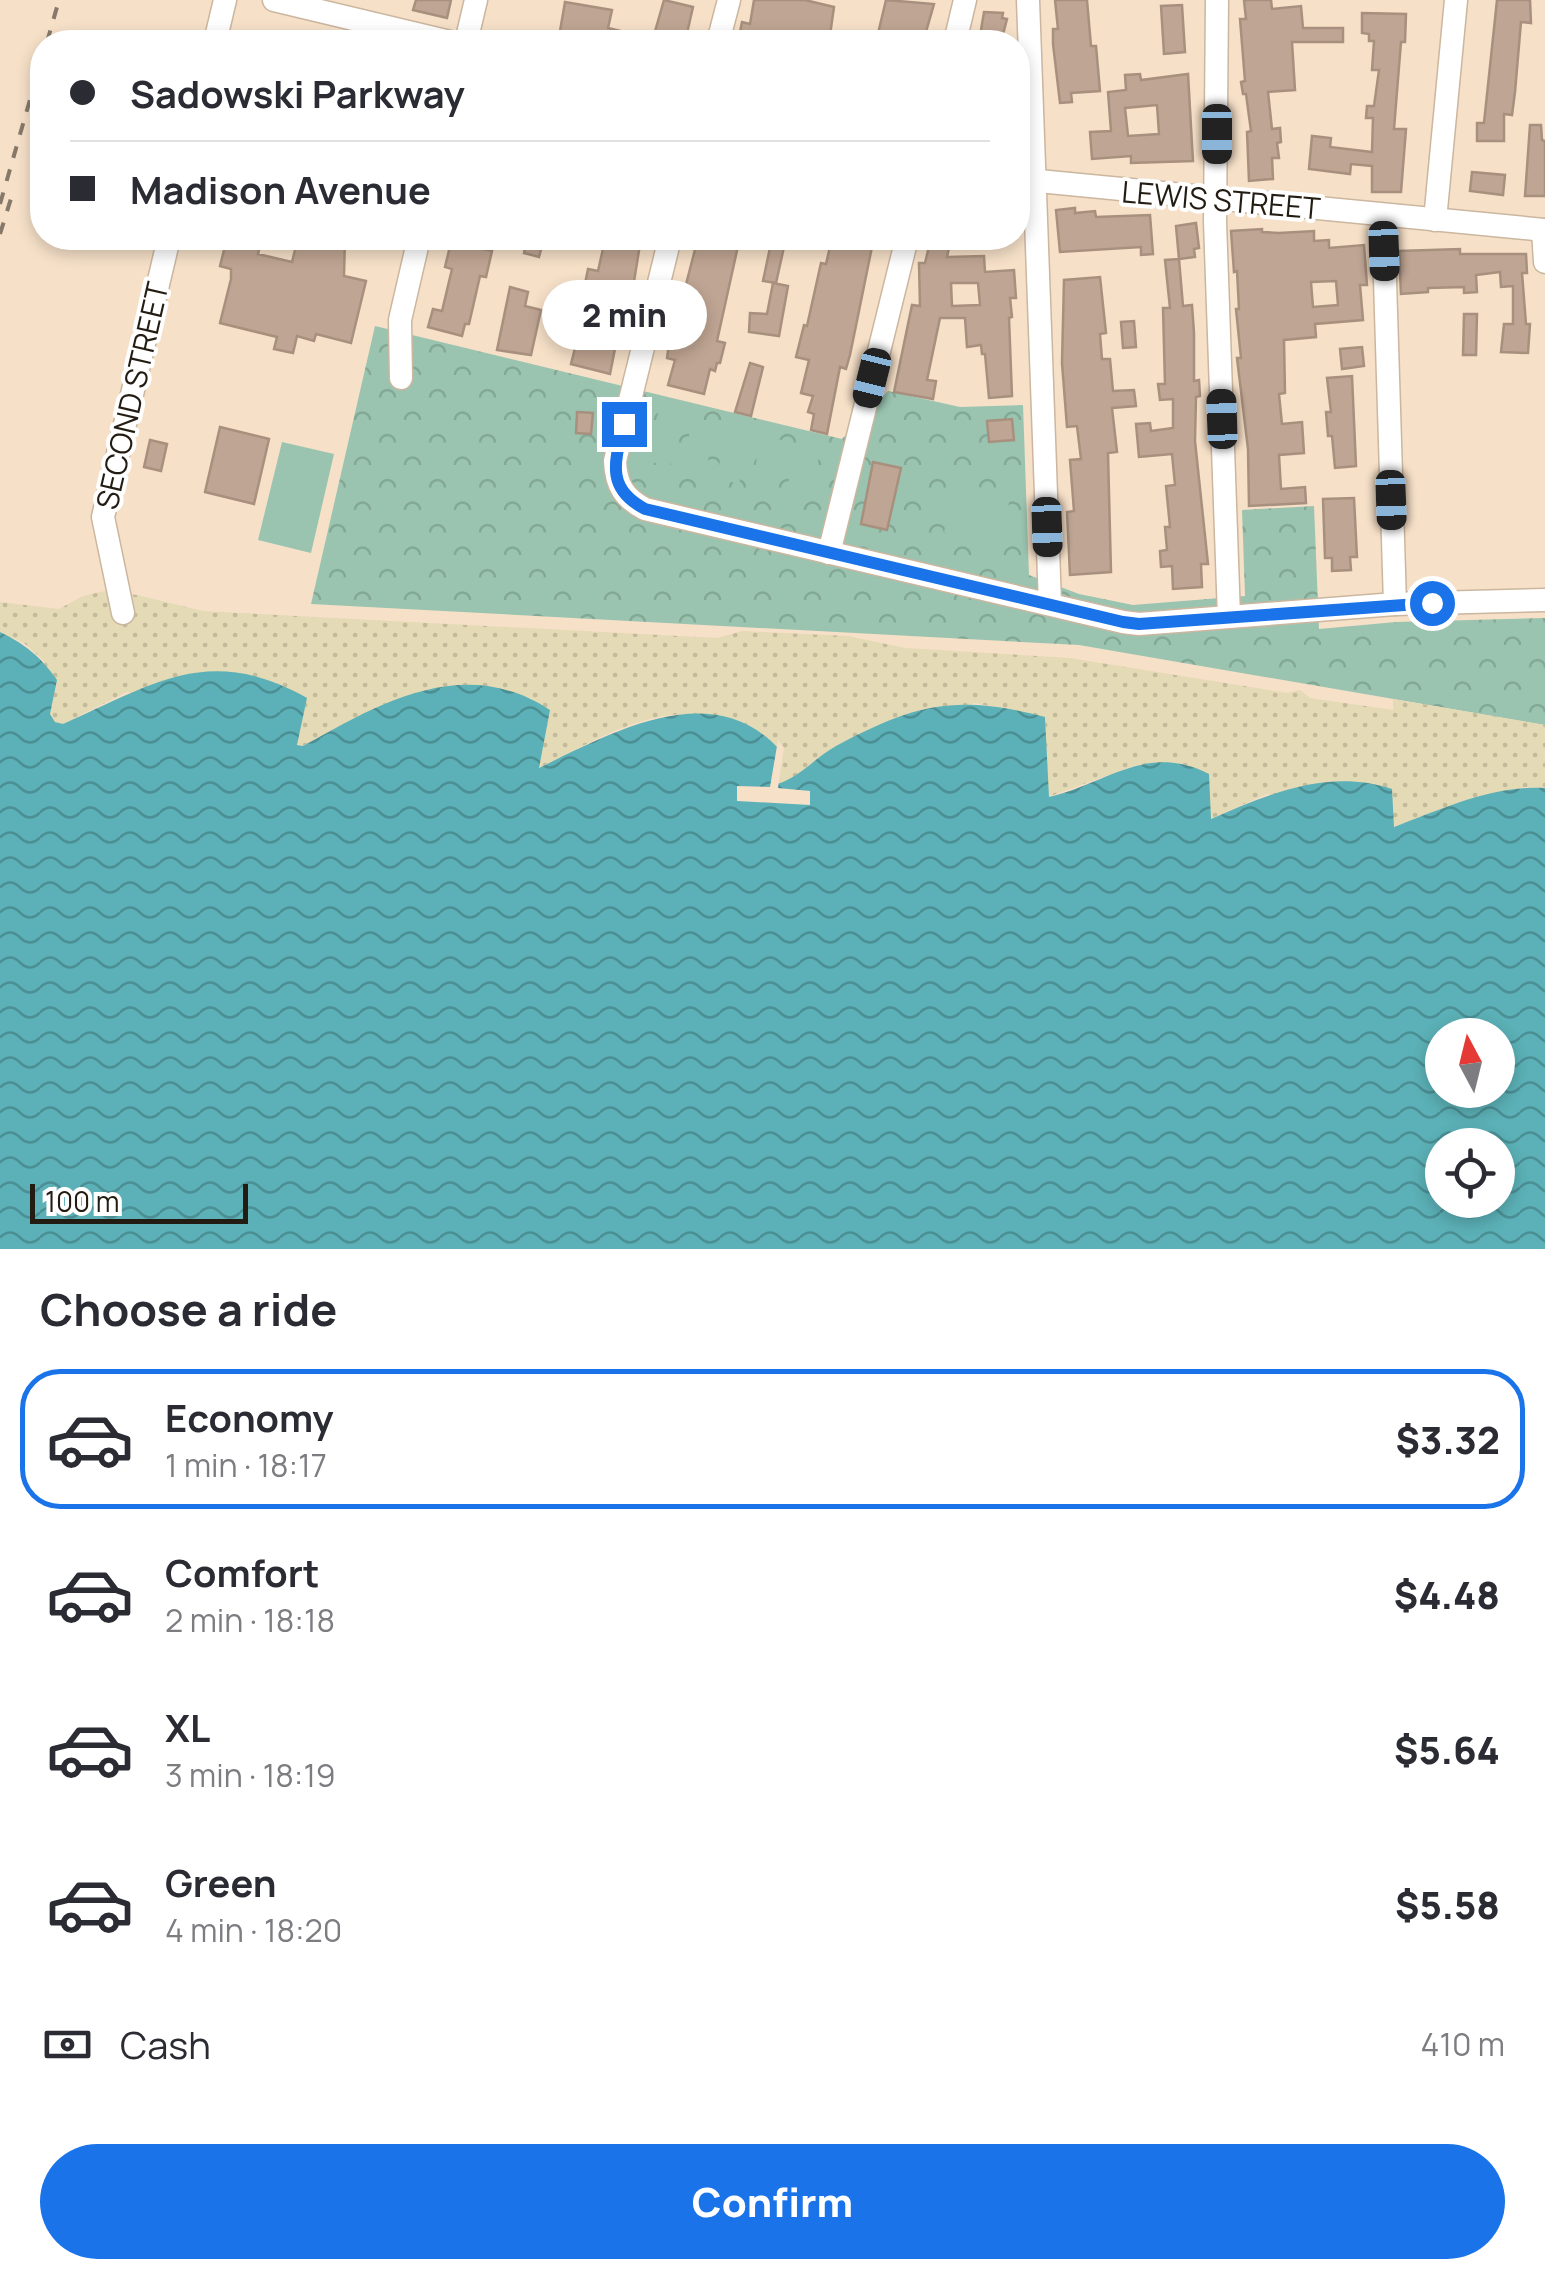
<!DOCTYPE html>
<html lang="en">
<head>
<meta charset="utf-8">
<style>
  body { margin:0; font-family:Manrope,sans-serif; background:#f7f7f7; color:#2b2b33; height:100vh; display:flex; flex-direction:column; font-size:38px; white-space:nowrap }
  * { box-sizing:border-box; margin:0 }
  p { font-size:32px; color:#7c7c81 }
  .icon { flex:none; width:55px; height:55px; fill:none; stroke:currentColor; stroke-width:2; stroke-linecap:round; stroke-linejoin:round }
  .map { position:relative; height:1249px; overflow:hidden }
  .panel { display:flex; flex-direction:column; background:#fff; flex:1 }
  .panel>* { flex:none }
  .banner { position:absolute; left:30px; top:30px; width:1000px; height:220px; border-radius:40px; box-shadow:0 5px 15px #0003; display:grid; align-content:center; height:220px; padding:0 40px; background:#fff }
  .needle { width:65px; rotate:353deg }
  .buttons { position:absolute; left:1425px; top:1018px; display:grid; gap:20px }
  .buttons a { display:grid; place-items:center; width:90px; height:90px; border-radius:50%; background:#fff; box-shadow:0 5px 15px #0003; font-size:50px }
  .scale { position:absolute; left:30px; bottom:25px; width:218px; box-sizing:border-box; padding-left:10px; border:5px solid #231c13; border-top:0; font-size:28px; line-height:35px; white-space:nowrap; color:#231c13; -webkit-text-stroke:8px #fff; paint-order:stroke }
  .end { position:absolute; width:45px; height:45px; margin:-22px; border:12px solid #1a73e8; background:#fff; box-shadow:0 0 0 5px #fff }
  .from { border-radius:50% }
  .bubble { position:absolute; height:70px; border-radius:35px; background:#fff; box-shadow:0 5px 15px #0003; font-size:32px; font-weight:800; line-height:70px; text-align:center }
  .car { position:absolute; width:30px; height:60px; margin:-30px -15px; border-radius:12px; box-shadow:0 0 8px 2px #0007; background:linear-gradient(#222 24%,#8ab4d8 0 40%,#222 0 76%,#8ab4d8 0 86%,#222 0) }
  .banner b { display:flex; align-items:center; gap:35px; height:95px; font-size:38px }
  .banner b+b { border-top:2px solid #e1e1e2 }
  .banner i { width:25px; height:25px; background:#2b2b33 }
  ul { padding:0; list-style:none }
  li { display:flex; align-items:center; gap:30px; height:140px; margin:0 20px 15px; padding:0 20px; border:5px solid transparent; border-radius:40px }
  li div { flex:1 }
  li b { display:block; font-size:38px }
  li em { font-style:normal; font-weight:800 }
  li.active { border-color:#1a73e8 }
  li>.icon { width:90px; height:90px; stroke-width:1.5 }
  h2 { padding:0 40px; font-size:45px; line-height:120px }
  .pay { display:flex; align-items:center; gap:25px; height:110px; padding:0 40px; font-size:38px }
  .pay p { margin-inline-start:auto }
  .cta { display:flex; gap:20px; margin-top:auto; padding:20px 40px }
  .cta a { flex:1; height:115px; border-radius:60px; background:#1a73e8; color:#fff; font-size:40px; font-weight:800; line-height:115px; text-align:center }
  .map>svg:first-child { display:block }
</style>
</head>
<body>
<div class="map">
<svg width="1545" height="1249" viewBox="0 0 1545 1249">
  <defs>
    <pattern id="forest-crowns" width="20" height="18" patternUnits="userSpaceOnUse" patternTransform="scale(2.5)"><rect width="20" height="18" fill="#9ac4b0"/><path d="M2 6a3 3 0 1 1 6 0M12 15a3 3 0 1 1 6 0" fill="none" stroke="#84a896"/></pattern>
    <pattern id="sand-dots" width="8" height="8" patternUnits="userSpaceOnUse" patternTransform="scale(2.5)"><rect width="8" height="8" fill="#e4dab5"/><path d="M2 2h.1M6 6h.1" fill="none" stroke="#c3ba9b" stroke-width="1.8" stroke-linecap="round"/></pattern>
    <pattern id="water-waves" width="16" height="10" patternUnits="userSpaceOnUse" patternTransform="scale(2.5)"><rect width="16" height="10" fill="#5bb1b7"/><path d="M0 5q4-4 8 0t8 0" fill="none" stroke="#4b8f94"/></pattern>
  </defs>
  <rect width="100%" height="100%" fill="#f6e0c8"/>
  <polygon fill="url(#forest-crowns)" points="375,326 842,439 888,391 960,407 1023,405 1029,575 1079,594 1133,605 1245,596 1242,510 1314,506 1319,629 1396,622 1545,618 1545,725 1079,645 311,604"/>
  <path fill="url(#sand-dots)" d="M105,591L137,595L203,611L717,638L743,631L848,636L905,648L1070,658L1287,693L1300,690L1310,698L1393,710V699L1545,725V788L1526,787L1500,792L1393,827L1267,794L1210,819L1136,765L1048,797L1045,717L974,703L777,785L736,720C716,717 693,712 672,715C625,720 581,748 538,768L532,699C446,665 378,704 303,746L127,692L63,724L55,722L50,714L44,661L24,643L0,632V602L59,609L83,596Z"/>
  <g fill="#9ac4b0">
    <polygon points="659,410 682,415 670,466 646,461"/>
    <polygon points="693,419 717,425 704,475 681,469"/>
    <polygon points="728,427 751,433 739,484 716,478"/>
    <polygon points="763,436 786,441 774,492 750,486"/>
    <polygon points="282,442 334,454 311,553 258,540"/>
    <polygon points="798,445 821,450 808,501 785,495"/>
    <polygon points="957,482 980,487 968,538 944,532"/>
    <polygon points="988,489 1011,495 998,545 975,539"/>
  </g>
  <path fill="url(#water-waves)" fill-rule="evenodd" d="M0,632C25,644 41,657 57,680L50,714L55,722L63,724C154,684 209,643 307,698L297,745L303,746C381,702 465,654 550,710L539,768C611,733 712,676 779,749L777,784C799,778 816,757 836,746C916,703 957,694 1045,717L1049,797C1106,784 1147,742 1209,774L1211,819C1268,794 1329,768 1392,789L1394,827C1442,809 1493,785 1545,788V1249H0ZM1442,1035H1498V1090H1442ZM1442,1145H1498V1200H1442Z"/>
  <polygon fill="#f6e0c8" points="778,740 784,748 778,788 810,791 810,805 737,801 737,786 770,787"/>
  <g fill="#bfa593" stroke="#a8907e" stroke-width="2.5" fill-rule="evenodd">
    <polygon points="416,0 451,0 447,18 413,10"/>
    <polygon points="664,0 693,7 685,42 652,42"/>
    <polygon points="754,0 805,0 834,7 829,42 807,38 807,42 738,42 742,22 750,24"/>
    <polygon points="886,0 934,4 923,42 876,42"/>
    <polygon points="1055,0 1087,0 1091,46 1096,46 1100,91 1071,93 1072,102 1060,103 1053,44 1053,29 1058,29"/>
    <polygon points="1244,0 1271,0 1272,9 1301,6 1303,28 1343,28 1343,42 1292,42 1295,90 1268,92 1272,129 1280,128 1281,142 1277,143 1279,158 1272,158 1273,179 1249,181 1247,132 1251,131 1246,94 1243,94 1241,82 1245,81 1240,19 1246,19"/>
    <polygon points="1497,0 1530,0 1531,23 1521,22 1515,92 1512,115 1504,114 1504,141 1477,141 1477,123 1484,123"/>
    <polygon points="565,2 612,10 608,28 650,38 650,42 593,42 559,37"/>
    <polygon points="1182,5 1185,52 1164,54 1161,6"/>
    <polygon points="984,12 1003,13 1002,18 1007,19 1001,42 979,42"/>
    <polygon points="1362,13 1406,14 1405,42 1401,42 1394,129 1406,129 1401,192 1372,192 1372,166 1351,164 1350,174 1309,169 1312,136 1331,138 1330,147 1372,152 1373,118 1366,118 1367,106 1374,106 1379,70 1372,70 1374,41 1369,41 1369,34 1362,33"/>
    <path d="M1140,74L1141,80L1188,74L1193,161L1131,163V156L1092,159L1090,132L1111,131L1108,92L1126,90L1125,75ZM1157,105L1159,134L1128,136L1125,108Z"/>
    <polygon points="1530,125 1541,125 1542,140 1545,141 1545,196 1525,196"/>
    <polygon points="1472,172 1505,175 1503,195 1470,191"/>
    <polygon points="1075,208 1075,213 1095,211 1096,217 1150,215 1153,254 1141,255 1141,247 1060,252 1056,210"/>
    <polygon points="1196,223 1199,248 1194,249 1195,257 1179,259 1176,226"/>
    <path d="M1262,229V232L1279,233L1314,231V241L1329,240V248L1364,245L1367,285H1360L1363,320L1315,324L1316,337L1284,340L1285,393L1279,394L1282,424L1302,422L1304,453L1279,455L1281,489L1305,487L1306,503L1249,506L1248,449L1237,358H1241L1236,309H1239L1237,271L1234,272L1231,231ZM1336,281L1338,305L1313,307L1311,282Z"/>
    <polygon points="227,238 262,238 258,254 292,262 298,238 345,238 344,276 366,281 351,343 316,334 314,341 297,336 293,353 274,349 277,337 220,323 231,279 231,269 220,266"/>
    <polygon points="527,238 544,238 539,257 524,253"/>
    <polygon points="609,238 641,238 632,294 626,293 610,374 571,364 578,336 573,334 576,320 589,323 597,286 585,284 588,269 598,271 605,240 608,241"/>
    <polygon points="698,238 735,238 734,245 738,246 717,341 725,343 720,363 717,363 715,371 710,369 704,394 668,385 675,360 667,358 671,331 677,333 681,310 676,309 679,295 683,296"/>
    <polygon points="772,238 786,238 776,283 763,281"/>
    <polygon points="832,238 873,242 850,355 846,369 840,367 827,434 811,430 814,414 808,412 813,396 801,393 809,360 796,357 804,325 807,326 821,263 826,264"/>
    <path d="M931,238H951L947,257L984,256L985,272L1014,270L1016,298H1010L1012,317L1009,318L1012,396L989,398L985,354H982L981,345L967,347L965,318H940L927,380L936,381L933,399L894,392L912,305L920,306L919,263H925ZM951,283H978L980,305L952,306Z"/>
    <polygon points="451,242 492,251 486,277 480,276 469,324 465,324 462,336 428,327 433,309 442,311 452,269 445,267"/>
    <polygon points="1460,249 1460,254 1526,254 1527,273 1522,273 1526,324 1530,324 1528,353 1501,352 1504,324 1513,324 1513,286 1501,287 1500,272 1476,275 1477,292 1464,293 1464,287 1428,288 1428,292 1401,294 1399,251"/>
    <polygon points="1179,259 1183,306 1192,305 1194,333 1194,381 1199,380 1200,396 1196,397 1195,441 1208,564 1201,564 1202,587 1173,589 1172,566 1161,567 1160,551 1167,550 1165,527 1170,527 1166,486 1175,485 1172,454 1139,457 1136,424 1150,423 1151,431 1173,428 1173,399 1160,400 1158,384 1165,384 1163,308 1170,308 1165,260"/>
    <polygon points="1100,277 1106,333 1100,334 1102,359 1110,359 1113,391 1134,390 1136,406 1112,408 1117,452 1108,453 1111,572 1070,575 1067,512 1074,511 1070,460 1081,459 1077,426 1067,427 1062,363 1064,280"/>
    <polygon points="773,283 788,286 779,336 749,332 750,313 767,314"/>
    <polygon points="510,287 528,292 525,306 541,310 531,355 497,350"/>
    <polygon points="1464,314 1477,314 1476,355 1463,355"/>
    <polygon points="1134,321 1136,347 1123,348 1121,322"/>
    <polygon points="1362,347 1364,366 1342,369 1340,349"/>
    <polygon points="750,363 763,367 751,416 735,412"/>
    <polygon points="1352,376 1356,466 1335,468 1332,436 1328,436 1326,412 1331,412 1327,378"/>
    <polygon points="577,412 593,413 591,434 576,433"/>
    <polygon points="1012,419 1014,440 989,442 987,421"/>
    <polygon points="220,427 269,439 254,504 205,492"/>
    <polygon points="150,440 167,444 161,471 144,467"/>
    <polygon points="873,462 901,468 887,530 861,524"/>
    <polygon points="1354,498 1357,557 1350,557 1351,570 1332,571 1332,558 1325,558 1323,499"/>
  </g>
  <g fill="none" stroke-linecap="round" stroke-linejoin="round">
    <defs>
      <g id="minor">
        <polyline points="274,0 450,42"/>
        <polyline points="1028,0 1050,604"/>
        <polyline points="1217,0 1215,222 1229,617"/>
        <polyline points="215,42 225,0"/>
        <polyline points="466,42 476,0"/>
        <polyline points="718,42 729,0"/>
        <polyline points="955,42 965,0"/>
        <polyline points="1018,179 1545,230"/>
        <polyline points="1383,215 1395,604"/>
        <polyline points="1435,220 1456,0"/>
        <polyline points="1543,230 1545,262"/>
        <path d="M670,238L615,461C616,485 624,498 645,509L1123,622L1139,624L1395,604L1545,600"/>
        <polyline points="401,378 400,320 419,238"/>
        <polyline points="829,553 907,238"/>
        <polyline points="123,613 103,517 169,238"/>
      </g>
    </defs>
    <use href="#minor" stroke="#cbb69f" stroke-width="25"/>
    <use href="#minor" stroke="#fff" stroke-width="22"/>
    <g stroke="#877969" stroke-width="4" stroke-dasharray="12 12" stroke-linecap="butt">
      <polyline points="47,42 59,0"/>
      <polyline points="0,204 42,58"/>
      <polyline points="0,234 13,192"/>
    </g>
  </g>
  <g fill="none" stroke-linecap="round" stroke-linejoin="round">
    <path stroke="#1a73e8" stroke-width="12" d="M624,424C615,461 605,488 645,509L1123,622L1139,624L1432,603"/>
  </g>
  <g text-anchor="middle" stroke-width="8" stroke-linejoin="round" paint-order="stroke">
    <g font-size="30" fill="#231c13" stroke="#fff">
      <text transform="translate(1221 201) rotate(5)" y="10">LEWIS STREET</text>
      <text transform="translate(133 396) rotate(-77)" y="10">SECOND STREET</text>
    </g>
  </g>
</svg>
<div class="buttons">
<a><svg class="needle" viewBox="-14 -14 28 28"><path d="M0-13l5 13h-10z" fill="#e53935"/><path d="M0 13l5-13h-10z" fill="#7c7c81"/></svg></a>
<a><svg class="icon" aria-label="locate" viewBox="0 0 24 24"><circle cx="12" cy="12" r="6"/><path d="M12 2v4M12 18v4M2 12h4M18 12h4"/></svg></a>
</div>
<div class="scale">100 m</div>
<i class="end from" style="left:1432px;top:603px"></i>
<i class="end" style="left:624px;top:424px"></i>
<div class="bubble" style="left:542px;top:280px;width:165px">2 min</div>
<i class="car" style="left:1217px;top:134px;rotate:180deg"></i>
<i class="car" style="left:1384px;top:251px;rotate:178deg"></i>
<i class="car" style="left:872px;top:378px;rotate:194deg"></i>
<i class="car" style="left:1222px;top:419px;rotate:358deg"></i>
<i class="car" style="left:1391px;top:500px;rotate:178deg"></i>
<i class="car" style="left:1047px;top:527px;rotate:178deg"></i>
<div class="banner">
<b><i class="from"></i>Sadowski Parkway</b>
<b><i></i>Madison Avenue</b>
</div>
</div>
<section class="panel">
<h2>Choose a ride</h2>
<ul>
<li class="active"><svg class="icon" aria-label="car" viewBox="0 0 24 24"><path d="M5 17H2v-5l4-1 3-4h7l3 4 3 1v5h-3M9 17h6M6 11h13"/><circle cx="7" cy="17" r="2"/><circle cx="17" cy="17" r="2"/></svg><div><b>Economy</b><p>1 min · 18:17</p></div><em>$3.32</em></li>
<li><svg class="icon" aria-label="car" viewBox="0 0 24 24"><path d="M5 17H2v-5l4-1 3-4h7l3 4 3 1v5h-3M9 17h6M6 11h13"/><circle cx="7" cy="17" r="2"/><circle cx="17" cy="17" r="2"/></svg><div><b>Comfort</b><p>2 min · 18:18</p></div><em>$4.48</em></li>
<li><svg class="icon" aria-label="car" viewBox="0 0 24 24"><path d="M5 17H2v-5l4-1 3-4h7l3 4 3 1v5h-3M9 17h6M6 11h13"/><circle cx="7" cy="17" r="2"/><circle cx="17" cy="17" r="2"/></svg><div><b>XL</b><p>3 min · 18:19</p></div><em>$5.64</em></li>
<li><svg class="icon" aria-label="car" viewBox="0 0 24 24"><path d="M5 17H2v-5l4-1 3-4h7l3 4 3 1v5h-3M9 17h6M6 11h13"/><circle cx="7" cy="17" r="2"/><circle cx="17" cy="17" r="2"/></svg><div><b>Green</b><p>4 min · 18:20</p></div><em>$5.58</em></li>
</ul>
<div class="pay"><svg class="icon" aria-label="cash" viewBox="0 0 24 24"><path d="M3 7h18v10H3z"/><circle cx="12" cy="12" r="2"/></svg>Cash<p>410 m</p></div>
<div class="cta"><a>Confirm</a></div>
</section>
</body>
</html>
